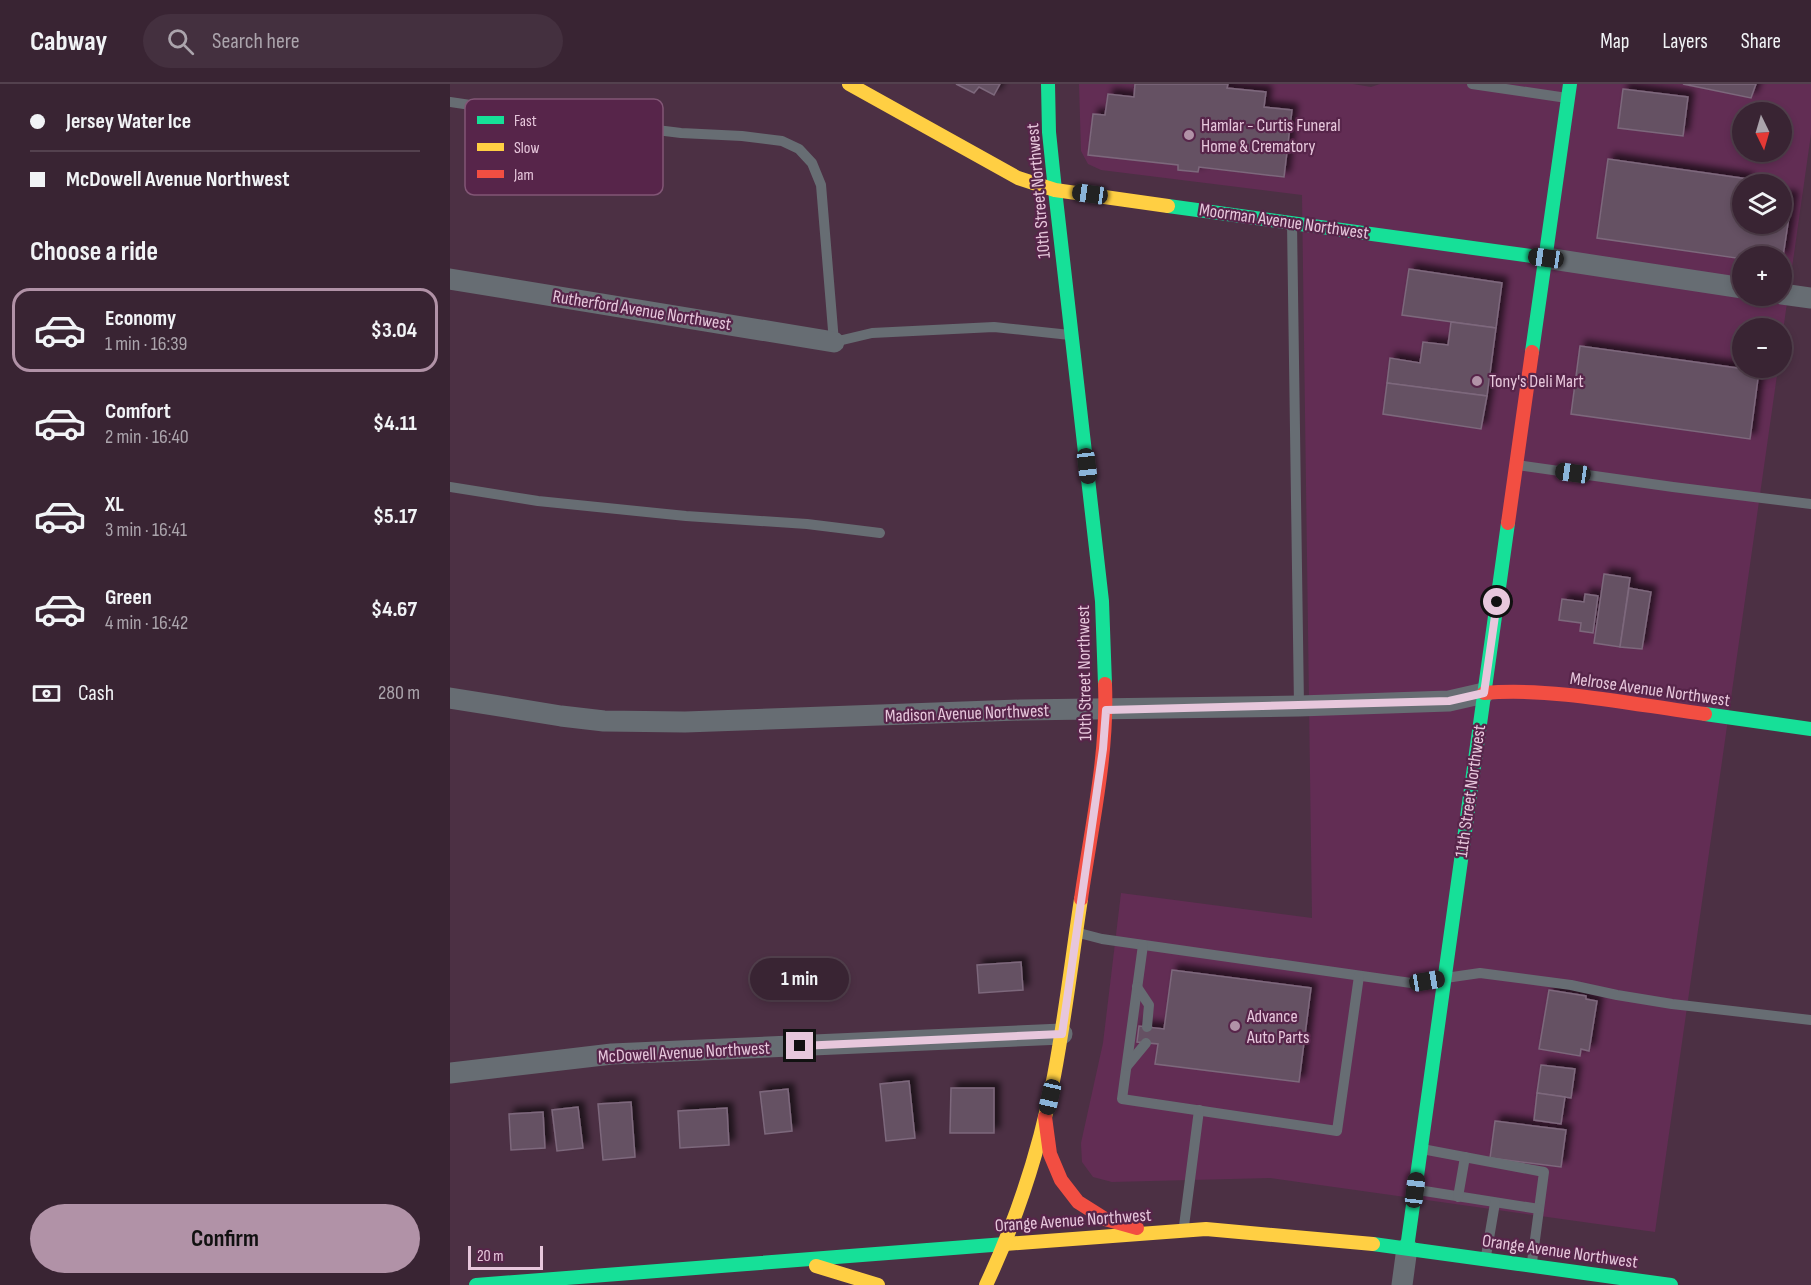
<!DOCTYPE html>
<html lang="en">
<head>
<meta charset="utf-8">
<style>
  body { margin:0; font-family:"Sofia Sans Condensed",sans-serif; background:#44303f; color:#f1f3f6; height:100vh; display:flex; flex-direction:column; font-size:22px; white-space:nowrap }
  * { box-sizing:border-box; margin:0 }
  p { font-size:20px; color:#aba4ac }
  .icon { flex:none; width:33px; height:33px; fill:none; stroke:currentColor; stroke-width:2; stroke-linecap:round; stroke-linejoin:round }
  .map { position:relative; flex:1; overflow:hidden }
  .drawer { display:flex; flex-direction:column; background:#392433; width:450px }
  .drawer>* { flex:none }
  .hud { display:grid; align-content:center; height:132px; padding:0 30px; background:#392433 }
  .needle { width:39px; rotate:175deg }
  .tools { position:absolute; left:1282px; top:18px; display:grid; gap:12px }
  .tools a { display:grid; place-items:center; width:60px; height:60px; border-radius:50%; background:#392433; box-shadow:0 3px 9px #0003,0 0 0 2px #53414e; font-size:30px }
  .scale { position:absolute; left:18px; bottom:15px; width:75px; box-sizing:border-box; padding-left:6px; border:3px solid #e7c7dc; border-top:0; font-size:16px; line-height:21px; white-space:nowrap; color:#e7c7dc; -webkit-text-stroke:4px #57254a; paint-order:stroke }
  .end { position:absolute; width:27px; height:27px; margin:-14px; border:8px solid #e7c7dc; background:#111; box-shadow:0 0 0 3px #111 }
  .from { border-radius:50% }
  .bubble { position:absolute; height:42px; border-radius:21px; background:#392433; box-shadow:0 3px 9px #0003,0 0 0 2px #53414e; font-size:20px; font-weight:700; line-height:42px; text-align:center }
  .car { position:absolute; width:18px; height:36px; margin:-18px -9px; border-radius:8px; box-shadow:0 0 4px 2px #0007; background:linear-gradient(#222 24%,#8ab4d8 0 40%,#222 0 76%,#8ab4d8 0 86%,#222 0) }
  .hud b { display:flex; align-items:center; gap:21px; height:57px; font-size:22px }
  .hud b+b { border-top:2px solid #53414e }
  .hud i { width:15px; height:15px; background:#f1f3f6 }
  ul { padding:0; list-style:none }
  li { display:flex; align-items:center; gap:18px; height:84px; margin:0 12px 9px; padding:0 18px; border:3px solid transparent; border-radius:18px }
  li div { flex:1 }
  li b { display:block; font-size:22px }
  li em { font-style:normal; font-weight:700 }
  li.selected { border-color:#b192a7 }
  li>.icon { width:54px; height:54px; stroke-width:1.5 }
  h2 { padding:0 30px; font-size:27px; line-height:72px }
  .pay { display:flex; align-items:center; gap:15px; height:66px; padding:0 30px; font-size:22px }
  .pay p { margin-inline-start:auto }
  .primary-button { display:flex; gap:12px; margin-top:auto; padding:12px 30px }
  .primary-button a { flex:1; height:69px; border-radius:36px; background:#b192a7; color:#111; font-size:24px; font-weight:700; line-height:69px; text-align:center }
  header { display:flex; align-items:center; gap:36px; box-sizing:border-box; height:84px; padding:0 30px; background:#392433; border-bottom:2px solid #53414e }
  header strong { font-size:28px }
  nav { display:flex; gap:33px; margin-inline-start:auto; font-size:21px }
  .search { width:420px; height:54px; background:#44303f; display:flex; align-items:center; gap:15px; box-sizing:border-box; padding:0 21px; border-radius:33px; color:#aba4ac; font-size:22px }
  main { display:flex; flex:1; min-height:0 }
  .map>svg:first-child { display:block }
</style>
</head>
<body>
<header>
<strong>Cabway</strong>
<div class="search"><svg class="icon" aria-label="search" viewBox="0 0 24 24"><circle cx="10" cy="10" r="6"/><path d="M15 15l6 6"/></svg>Search here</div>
<nav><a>Map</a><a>Layers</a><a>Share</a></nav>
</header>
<main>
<section class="drawer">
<div class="hud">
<b><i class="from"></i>Jersey Water Ice</b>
<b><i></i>McDowell Avenue Northwest</b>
</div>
<h2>Choose a ride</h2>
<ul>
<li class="selected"><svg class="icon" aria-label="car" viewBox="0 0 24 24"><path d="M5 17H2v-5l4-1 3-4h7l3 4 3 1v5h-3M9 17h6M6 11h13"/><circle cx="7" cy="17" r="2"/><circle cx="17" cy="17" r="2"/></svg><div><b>Economy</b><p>1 min · 16:39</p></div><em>$3.04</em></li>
<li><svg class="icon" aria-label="car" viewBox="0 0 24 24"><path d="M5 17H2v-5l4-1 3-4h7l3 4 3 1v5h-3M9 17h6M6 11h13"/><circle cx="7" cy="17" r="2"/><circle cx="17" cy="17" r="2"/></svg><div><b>Comfort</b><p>2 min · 16:40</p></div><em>$4.11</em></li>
<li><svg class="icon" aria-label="car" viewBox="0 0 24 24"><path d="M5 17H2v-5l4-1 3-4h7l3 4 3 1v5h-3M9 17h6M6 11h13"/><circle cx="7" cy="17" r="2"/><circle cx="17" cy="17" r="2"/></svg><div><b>XL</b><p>3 min · 16:41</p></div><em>$5.17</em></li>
<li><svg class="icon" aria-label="car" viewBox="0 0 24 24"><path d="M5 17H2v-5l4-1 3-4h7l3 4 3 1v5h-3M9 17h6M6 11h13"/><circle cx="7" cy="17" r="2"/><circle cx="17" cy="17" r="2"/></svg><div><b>Green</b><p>4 min · 16:42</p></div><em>$4.67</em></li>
</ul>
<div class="pay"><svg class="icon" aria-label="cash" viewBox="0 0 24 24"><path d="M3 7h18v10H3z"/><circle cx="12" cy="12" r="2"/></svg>Cash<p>280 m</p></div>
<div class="primary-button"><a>Confirm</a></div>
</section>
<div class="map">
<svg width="1361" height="1201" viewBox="0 0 1361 1201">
  <defs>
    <filter id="shadow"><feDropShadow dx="5.5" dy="-5.5" stdDeviation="3" flood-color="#0009"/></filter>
  </defs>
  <rect width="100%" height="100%" fill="#4c3044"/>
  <path fill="#622d54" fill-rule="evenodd" d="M629,0H903L921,3L930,0H1361V50L1332,254V244H1293V284H1328L1205,1148L820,1094L662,1098L643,1093L632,1078L631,1059L653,959L671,809L862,834L852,111L651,86L638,80L631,67ZM1293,28H1332V68H1293ZM1293,100H1332V140H1293ZM1293,172H1332V212H1293Z"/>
  <g fill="#655164" stroke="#7d687c" stroke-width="1.5" filter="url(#shadow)">
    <polygon points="506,0 550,0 544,11 529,3 524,9"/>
    <polygon points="685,0 778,0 777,4 816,8 814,23 842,26 834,93 749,83 748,88 728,86 728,81 638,71 643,30 655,31 658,10 684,13"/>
    <polygon points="1233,0 1306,0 1301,14"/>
    <polygon points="1173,5 1238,13 1233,52 1168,44"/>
    <polygon points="1158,75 1298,95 1297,100 1293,100 1293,140 1332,140 1332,112 1342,113 1332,179 1332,172 1293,172 1293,175 1147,154"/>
    <polygon points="959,185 1052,199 1046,244 952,231"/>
    <polygon points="1001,238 1046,244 1037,312 937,299 940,274 970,279 973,258 998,261"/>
    <polygon points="1130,262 1309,287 1300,355 1121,330"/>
    <polygon points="937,299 1037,312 1031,345 933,330"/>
    <polygon points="1154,490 1180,494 1170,563 1144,559"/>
    <polygon points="1179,504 1201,508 1192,565 1170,563"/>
    <polygon points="1135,510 1148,512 1143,549 1130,547 1131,539 1109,536 1112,515 1134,518"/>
    <polygon points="571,878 573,906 529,909 527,881"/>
    <polygon points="722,886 861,904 849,998 705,980 708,960 687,958 689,942 714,945"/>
    <polygon points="1099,906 1136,912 1136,915 1147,917 1139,967 1131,965 1130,972 1089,965"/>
    <polygon points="1091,981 1125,985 1121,1014 1087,1009"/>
    <polygon points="459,997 465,1054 436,1057 430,1000"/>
    <polygon points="501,1004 544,1004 544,1049 500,1049"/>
    <polygon points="338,1005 342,1047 315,1050 310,1008"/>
    <polygon points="1087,1009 1115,1013 1111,1040 1084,1036"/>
    <polygon points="181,1018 185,1073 153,1076 148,1020"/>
    <polygon points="128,1023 133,1064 107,1067 102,1026"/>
    <polygon points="277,1024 279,1061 230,1064 228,1027"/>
    <polygon points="93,1028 95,1064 61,1066 59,1030"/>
    <polygon points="1045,1037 1116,1046 1111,1083 1040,1074"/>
  </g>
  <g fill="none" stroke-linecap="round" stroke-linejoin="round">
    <g stroke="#676d73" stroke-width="10">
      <polyline points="1022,0 1117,14"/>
      <polyline points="0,18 101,33 231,49 292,52 332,57 349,65 362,79 371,101 384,258 422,249 544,243 620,251"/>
      <polyline points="842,139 849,622"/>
      <polyline points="1067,381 1223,403 1361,420"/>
      <polyline points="0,403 88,417 236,432 357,440 430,449"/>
      <polyline points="629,849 652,855 961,899 1030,889 1121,901 1167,911 1222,920 1361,936"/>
      <polyline points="693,861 672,1015 887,1047 909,892"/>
      <polyline points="687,903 699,921 697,943"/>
      <polyline points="677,982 696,959"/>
      <polyline points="972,1065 1094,1088 1082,1178"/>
      <polyline points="968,1106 1089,1125"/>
      <polyline points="1008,1113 1015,1073"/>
      <polyline points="734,1142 749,1026"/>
      <polyline points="1036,1172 1045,1119"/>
    </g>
    <g stroke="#676d73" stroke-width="21">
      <polyline points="1096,174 1293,204"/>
      <polyline points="0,195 384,258"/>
      <polyline points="1332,210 1361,214"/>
      <polyline points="0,614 111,632 154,637 235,638 570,626 849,622 999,617 1034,609"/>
      <polyline points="0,989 162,970 612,950"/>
      <polyline points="952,1201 957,1164"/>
    </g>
    <g stroke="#16e098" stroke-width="14">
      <polyline points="598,0 599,48 605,106 652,517 655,600"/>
      <polyline points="718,122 1096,174"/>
      <polyline points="1082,268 1120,0"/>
      <polyline points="1255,630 1361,645"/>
      <polyline points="923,1160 1221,1201"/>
      <polyline points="957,1164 1058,439"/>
      <polyline points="26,1201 555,1160"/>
    </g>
    <g stroke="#ffcf43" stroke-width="14">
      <polyline points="399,0 568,94 605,106 718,122"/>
      <polyline points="555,1160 756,1145 923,1160"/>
      <polyline points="366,1182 428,1201"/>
      <path d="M536,1201C567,1135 590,1064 604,992C615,934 622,874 631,815"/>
    </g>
    <g stroke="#f24e42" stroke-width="14">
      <polyline points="1058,439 1082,268"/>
      <path d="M1034,609C1104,603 1185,621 1255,630"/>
      <path d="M631,815C641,744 658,672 655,600"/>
      <polyline points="595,1033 600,1070 611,1096 628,1118 655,1135 687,1144"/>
    </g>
  </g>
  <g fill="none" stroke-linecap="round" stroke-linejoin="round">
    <polyline stroke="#e7c7dc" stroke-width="8" points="350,962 612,950 653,665 656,626 999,617 1034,609 1047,518"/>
  </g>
  <g fill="#b192a7" stroke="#57254a" stroke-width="2">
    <circle cx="739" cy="51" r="6"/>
    <circle cx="1027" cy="297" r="6"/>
    <circle cx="785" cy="942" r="6"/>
  </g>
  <g text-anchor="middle" stroke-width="4.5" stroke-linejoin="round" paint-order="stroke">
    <g font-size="18" fill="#e7c7dc" stroke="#57254a" text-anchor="start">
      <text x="751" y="47">Hamlar - Curtis Funeral<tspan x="751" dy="21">Home &amp; Crematory</tspan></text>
      <text x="1039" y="303">Tony's Deli Mart</text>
      <text x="797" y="938">Advance<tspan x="797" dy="21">Auto Parts</tspan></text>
    </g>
    <g font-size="18" fill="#e7c7dc" stroke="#57254a">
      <text transform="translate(588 107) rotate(-95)" y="6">10th Street Northwest</text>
      <text transform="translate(834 137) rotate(8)" y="6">Moorman Avenue Northwest</text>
      <text transform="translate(192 226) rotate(9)" y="6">Rutherford Avenue Northwest</text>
      <text transform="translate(634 589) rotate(-91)" y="6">10th Street Northwest</text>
      <text transform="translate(1200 605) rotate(8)" y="6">Melrose Avenue Northwest</text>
      <text transform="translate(517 629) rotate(-2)" y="6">Madison Avenue Northwest</text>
      <text transform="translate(1020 707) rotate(-82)" y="6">11th Street Northwest</text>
      <text transform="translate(234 968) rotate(-3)" y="6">McDowell Avenue Northwest</text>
      <text transform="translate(623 1136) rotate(-4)" y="6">Orange Avenue Northwest</text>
      <text transform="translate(1110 1167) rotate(8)" y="6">Orange Avenue Northwest</text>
    </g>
  </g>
  <rect x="15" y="15" width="198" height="96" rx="9" fill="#57254a" stroke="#825676" stroke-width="1.5"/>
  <rect x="27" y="32" width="27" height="8" fill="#16e098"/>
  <rect x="27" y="59" width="27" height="8" fill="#ffcf43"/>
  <rect x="27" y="86" width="27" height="8" fill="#f24e42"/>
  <g font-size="16" fill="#e7c7dc">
    <text x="64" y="42">Fast</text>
    <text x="64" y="69">Slow</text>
    <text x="64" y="96">Jam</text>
  </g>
</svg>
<div class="tools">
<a><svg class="needle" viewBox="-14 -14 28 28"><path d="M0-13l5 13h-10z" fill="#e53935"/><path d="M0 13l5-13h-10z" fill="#aba4ac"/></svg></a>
<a><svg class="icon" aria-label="layers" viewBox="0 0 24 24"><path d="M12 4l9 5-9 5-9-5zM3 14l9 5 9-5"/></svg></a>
<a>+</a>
<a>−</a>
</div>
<div class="scale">20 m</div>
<i class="end from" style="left:1047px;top:518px"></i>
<i class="end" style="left:350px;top:962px"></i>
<div class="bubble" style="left:300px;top:874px;width:99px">1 min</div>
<i class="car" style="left:640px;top:110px;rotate:278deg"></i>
<i class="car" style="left:1096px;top:174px;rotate:278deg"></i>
<i class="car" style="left:637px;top:382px;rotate:173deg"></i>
<i class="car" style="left:1123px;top:389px;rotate:278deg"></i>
<i class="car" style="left:977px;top:897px;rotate:81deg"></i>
<i class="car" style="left:600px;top:1013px;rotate:193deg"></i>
<i class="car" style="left:965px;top:1106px;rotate:7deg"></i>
</div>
</main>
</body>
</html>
